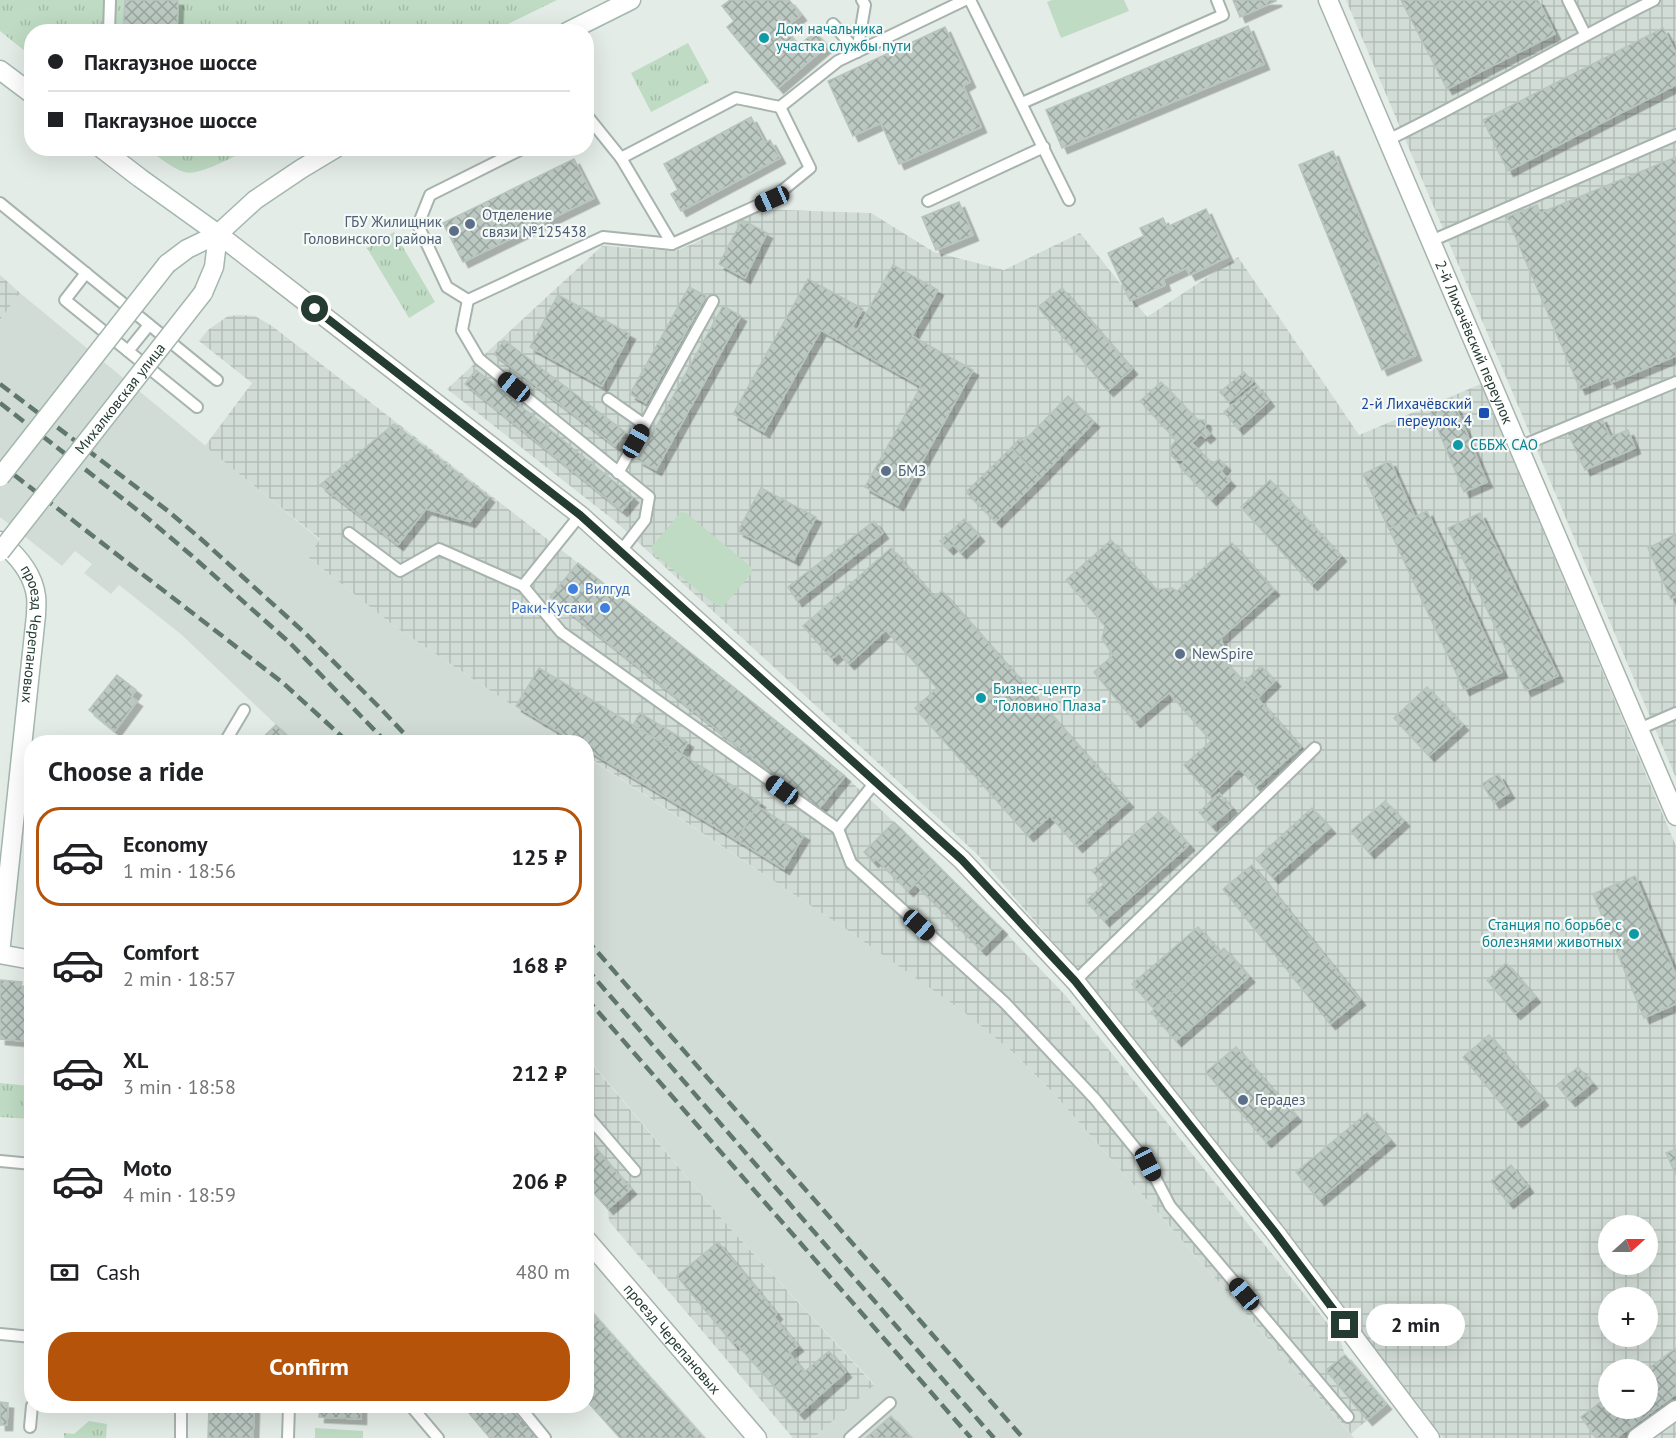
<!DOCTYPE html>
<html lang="en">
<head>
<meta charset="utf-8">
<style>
  body { margin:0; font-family:"PT Sans",sans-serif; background:#f6f6f6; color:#202124; height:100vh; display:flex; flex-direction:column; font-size:22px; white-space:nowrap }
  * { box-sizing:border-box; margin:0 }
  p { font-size:20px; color:#757577 }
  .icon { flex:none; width:33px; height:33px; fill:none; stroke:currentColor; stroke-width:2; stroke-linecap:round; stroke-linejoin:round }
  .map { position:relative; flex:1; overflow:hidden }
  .details { position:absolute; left:24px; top:735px; width:570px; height:678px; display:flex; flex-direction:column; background:#fff; border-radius:24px; box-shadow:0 6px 24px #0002 }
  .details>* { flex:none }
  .hud { position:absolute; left:24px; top:24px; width:570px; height:132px; border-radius:24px; box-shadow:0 6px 24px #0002; display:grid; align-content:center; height:132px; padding:0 24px; background:#fff }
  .needle { width:39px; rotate:69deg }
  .controls { position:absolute; left:1598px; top:1215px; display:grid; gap:12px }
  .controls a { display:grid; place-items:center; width:60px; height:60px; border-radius:50%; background:#fff; box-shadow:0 6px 24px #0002; font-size:30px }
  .end { position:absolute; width:27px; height:27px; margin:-14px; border:8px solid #253c33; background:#fff; box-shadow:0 0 0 3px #fff }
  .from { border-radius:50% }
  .bubble { position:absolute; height:42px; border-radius:21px; background:#fff; box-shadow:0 6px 24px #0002; font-size:20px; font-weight:700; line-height:42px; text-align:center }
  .car { position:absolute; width:18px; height:36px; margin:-18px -9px; border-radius:8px; box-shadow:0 0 4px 2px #0007; background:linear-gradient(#222 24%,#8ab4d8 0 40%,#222 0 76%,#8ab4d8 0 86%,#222 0) }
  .hud b { display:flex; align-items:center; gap:21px; height:57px; font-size:22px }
  .hud b+b { border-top:2px solid #e0e0e0 }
  .hud i { width:15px; height:15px; background:#202124 }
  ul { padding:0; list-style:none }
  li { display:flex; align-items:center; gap:18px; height:99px; margin:0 12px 9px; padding:0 12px; border:3px solid transparent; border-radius:24px }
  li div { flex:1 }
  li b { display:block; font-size:22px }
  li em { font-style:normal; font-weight:700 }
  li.active { border-color:#b45309 }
  li>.icon { width:54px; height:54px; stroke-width:1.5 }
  h2 { padding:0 24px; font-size:27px; line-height:72px }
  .pay { display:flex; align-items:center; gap:15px; height:66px; padding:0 24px; font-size:22px }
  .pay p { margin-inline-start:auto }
  .button { display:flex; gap:12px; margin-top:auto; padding:12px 24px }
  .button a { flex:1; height:69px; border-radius:24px; background:#b45309; color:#fff; font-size:24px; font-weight:700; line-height:69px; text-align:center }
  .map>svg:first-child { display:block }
</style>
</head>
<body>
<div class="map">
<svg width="1676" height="1438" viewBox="0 0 1676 1438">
  <defs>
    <pattern id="industrial-grid" width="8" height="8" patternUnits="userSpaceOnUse" patternTransform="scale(1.5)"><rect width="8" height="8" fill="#d2dcd6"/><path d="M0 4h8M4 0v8" fill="none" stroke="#b4beb8"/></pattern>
    <pattern id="park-tufts" width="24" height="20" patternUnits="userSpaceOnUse" patternTransform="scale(1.5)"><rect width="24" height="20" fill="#bfdbc3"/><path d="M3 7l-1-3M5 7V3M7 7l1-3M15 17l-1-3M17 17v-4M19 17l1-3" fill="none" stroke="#a4bda8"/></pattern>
    <pattern id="building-cross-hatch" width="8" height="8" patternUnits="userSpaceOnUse" patternTransform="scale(1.5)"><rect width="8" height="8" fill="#bcc9c3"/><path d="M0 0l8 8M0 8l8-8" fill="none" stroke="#99a49f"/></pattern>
    <filter id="shadow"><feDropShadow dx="5.5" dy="5.5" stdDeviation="0" flood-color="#0004"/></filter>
  </defs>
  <rect width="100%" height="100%" fill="#e4ece7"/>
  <g fill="#d2dcd6">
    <polygon points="20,293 320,540 308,557 394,626 567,742 294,742 182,635 119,585 111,594 84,573 92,564 75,551 62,566 0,517 0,320"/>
    <polygon points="586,756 843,927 963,1010 1015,1054 1057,1097 1354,1438 813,1438 874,1384 728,1226 587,1057"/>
  </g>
  <g fill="url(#industrial-grid)" fill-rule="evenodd">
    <polygon points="1346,0 1676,0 1676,778"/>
    <path d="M757,209L871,213L934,252L1004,270L1080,233L1147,317L1238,257L1359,435L1481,384L1676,846V1438H1443L1090,985L977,854L616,522L447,389L602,246L675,251L695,243ZM1608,1226H1647V1264H1608ZM1608,1298H1647V1336H1608ZM1608,1370H1647V1408H1608Z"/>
    <polygon points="0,275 20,293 0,320"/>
    <polygon points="239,315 255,316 272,326 578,563 845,776 894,822 1002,929 1066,996 1340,1339 1345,1355 1386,1404 1351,1434 1057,1097 1015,1054 963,1011 843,927 587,756 586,742 567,742 394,626 308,557 320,539 205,446 252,383 199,341 208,330 228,316"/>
    <polygon points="586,1057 728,1226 874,1385 813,1438 793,1438 609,1221 608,1209 587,1184"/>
  </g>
  <g fill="url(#park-tufts)">
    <polygon points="0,0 557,0 494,31 32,32 31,56 0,31"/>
    <polygon points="688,43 709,82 651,112 631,73"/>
    <path d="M148,149H250C235,155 199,177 184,172C171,168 159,157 148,149Z"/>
    <polygon points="394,232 435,302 409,318 367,248"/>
    <polygon points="0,1083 31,1086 31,1119 0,1117"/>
    <polygon points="89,1421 107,1424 106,1438 64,1438 64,1433 74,1434"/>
  </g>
  <g fill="#bfdbc3">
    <polygon points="1052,0 1124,0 1129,11 1061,38 1047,2"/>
    <polygon points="681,512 686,513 751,567 753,572 751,574 723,607 713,603 653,553 651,547 653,545"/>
    <polygon points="315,1428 363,1431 363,1438 315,1438"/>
  </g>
  <g fill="url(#building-cross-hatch)" stroke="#b7c5be" stroke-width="1.5" filter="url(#shadow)">
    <polygon points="125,0 178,0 177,32 123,32"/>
    <polygon points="730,0 789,0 801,15 784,28 798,46 815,32 827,46 778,88 727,27 734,21 722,6"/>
    <polygon points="1233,0 1276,0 1276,1 1240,17"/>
    <polygon points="1401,0 1538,0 1555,34 1447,89"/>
    <polygon points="1248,26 1264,64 1062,148 1046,110"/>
    <polygon points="945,27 970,82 963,86 981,127 899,164 881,123 853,136 828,81"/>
    <polygon points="1663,28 1676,53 1676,85 1508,171 1483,120"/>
    <polygon points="751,117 765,143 770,140 780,158 681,211 671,194 678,190 664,164"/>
    <polygon points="1333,151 1416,355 1382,370 1299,165"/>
    <polygon points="1676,157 1676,356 1611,383 1609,377 1580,389 1507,217 1537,205 1540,213"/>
    <polygon points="574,159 594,198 463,262 443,223"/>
    <polygon points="959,202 973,235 936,250 922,217"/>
    <polygon points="1206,209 1228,257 1190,275 1186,268 1163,279 1165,285 1130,301 1108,253 1144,236 1140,228 1163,218 1167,227"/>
    <polygon points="742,220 767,233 745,278 719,264"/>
    <polygon points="893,265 938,290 912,336 973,370 898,505 865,487 921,386 821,330 764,432 733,414 808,279 863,309 852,327 857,330"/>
    <polygon points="689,287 706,296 646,403 630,394"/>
    <polygon points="1062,288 1132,369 1108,391 1038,307"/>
    <polygon points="558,295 630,334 602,386 530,347"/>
    <polygon points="723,306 741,316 656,470 638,460"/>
    <polygon points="504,340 625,432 615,446 494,354"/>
    <polygon points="476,370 633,497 622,511 465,384"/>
    <polygon points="1244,372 1253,382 1229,402 1220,392"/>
    <polygon points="1161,382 1197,420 1204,420 1206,423 1205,428 1210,434 1205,438 1201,434 1192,443 1212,464 1219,459 1225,465 1221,471 1230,481 1211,500 1180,467 1185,460 1176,460 1172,456 1170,448 1176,440 1140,401"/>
    <polygon points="1256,385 1269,401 1238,429 1224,412"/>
    <polygon points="1068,396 1094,422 1040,478 1011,448 1020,438 1024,441"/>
    <polygon points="1452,398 1487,482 1464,492 1429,408"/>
    <polygon points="1601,417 1610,437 1628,430 1635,448 1585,470 1567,431"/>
    <polygon points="394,424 489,497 470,522 426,509 398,545 320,485"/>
    <polygon points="1011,448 1040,478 996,522 966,492"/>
    <polygon points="1390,461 1415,517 1389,529 1363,474"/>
    <polygon points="1270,480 1341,556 1312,585 1241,507"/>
    <polygon points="761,488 816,517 794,560 738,531"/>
    <polygon points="1427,511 1502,672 1464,690 1389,529"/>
    <polygon points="1480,513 1558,676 1526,691 1448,528"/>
    <polygon points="964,519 979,536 961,553 953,545 948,549 940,541"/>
    <polygon points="874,521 883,533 797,601 788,587"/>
    <polygon points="1676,534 1676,597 1671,599 1648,548"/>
    <polygon points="1111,540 1156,590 1172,588 1177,591 1232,543 1274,590 1221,638 1224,649 1221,657 1301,747 1256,787 1239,768 1210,795 1184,765 1211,741 1169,693 1135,722 1094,672 1113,655 1102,639 1105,626 1066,580"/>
    <polygon points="891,548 934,597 942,591 1128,802 1077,847 1050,816 1028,836 915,708 937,688 886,630 849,664 839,653 832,659 803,626"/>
    <polygon points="578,563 845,776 818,810 550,597"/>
    <polygon points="1261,666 1275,681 1258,698 1244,682"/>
    <polygon points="539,668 760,802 737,840 586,749 586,742 576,742 516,706"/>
    <polygon points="117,675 136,690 131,697 137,701 115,731 89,710"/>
    <polygon points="1427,687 1463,725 1429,756 1394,718"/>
    <polygon points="640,713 688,742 681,754 633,725"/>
    <polygon points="276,725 294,742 262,742 260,740"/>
    <polygon points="1498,774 1509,793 1494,803 1482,784"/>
    <polygon points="1219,793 1232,808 1211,826 1199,812"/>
    <polygon points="1385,801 1404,821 1369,853 1351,831"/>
    <polygon points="757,806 804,835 784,869 737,840"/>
    <polygon points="1312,808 1330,828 1273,878 1256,859"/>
    <polygon points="1159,812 1189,845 1104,921 1086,901 1104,884 1092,871"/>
    <polygon points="894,822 935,863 908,891 876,859 873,862 864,852"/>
    <polygon points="935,863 1002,929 981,950 915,884"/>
    <polygon points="1252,865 1360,1000 1330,1024 1223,889"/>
    <polygon points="1635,876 1676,975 1676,1004 1644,1018 1593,894"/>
    <polygon points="1198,927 1220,952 1154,1009 1132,984"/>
    <polygon points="1224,948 1249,977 1176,1041 1151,1012"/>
    <polygon points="1506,963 1535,997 1515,1014 1487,980"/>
    <polygon points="0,980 22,982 21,986 32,987 32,1042 0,1039"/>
    <polygon points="1489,1035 1543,1100 1516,1122 1463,1057"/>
    <polygon points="1236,1047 1296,1116 1266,1142 1206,1072"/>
    <polygon points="1578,1067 1592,1083 1570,1101 1557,1085"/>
    <polygon points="1367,1113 1390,1140 1319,1200 1296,1172"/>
    <polygon points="586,1138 631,1189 608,1209 586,1184"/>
    <polygon points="1676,1149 1676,1175 1666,1153"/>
    <polygon points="1511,1165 1528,1187 1508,1203 1491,1181"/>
    <polygon points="718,1242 777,1314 774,1317 798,1346 789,1353 804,1372 829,1351 846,1372 799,1414 735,1342 733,1344 677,1276"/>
    <polygon points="586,1306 704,1438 620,1438 586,1400"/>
    <polygon points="1676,1348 1676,1394 1616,1438 1596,1438 1581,1417 1608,1397 1608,1408 1647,1408 1646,1370"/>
    <polygon points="1345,1355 1386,1404 1367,1420 1326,1370"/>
    <polygon points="0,1402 8,1403 7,1425 0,1425"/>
    <polygon points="209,1406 254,1406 253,1438 208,1438"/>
    <polygon points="320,1406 361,1406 361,1419 319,1417"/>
    <polygon points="463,1406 496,1406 505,1416 512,1410 521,1420 518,1423 522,1428 530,1427 539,1438 490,1438"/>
    <polygon points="891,1416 911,1438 866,1438"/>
  </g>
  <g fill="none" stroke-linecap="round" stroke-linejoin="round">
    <defs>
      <g id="lane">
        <polyline points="970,0 1069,200"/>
        <polyline points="1568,0 1585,34"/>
        <polyline points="833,24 857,52"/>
        <polyline points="109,32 110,0"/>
        <polyline points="857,52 865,5 862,0"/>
        <polyline points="1022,103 1223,15 1217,0"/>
        <polyline points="586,118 588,117 621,158 736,98 780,107 838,61 965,0"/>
        <path d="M1388,140C1478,96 1564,45 1654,0"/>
        <polyline points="524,148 430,195 418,225 447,287 468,300 603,237 672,244"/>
        <polyline points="621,158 672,244 772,199 810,168 780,107"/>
        <polyline points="928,201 1044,147"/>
        <polyline points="0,203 217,380"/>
        <polyline points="1431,241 1676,135"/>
        <polyline points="86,273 65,300 197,407"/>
        <polyline points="468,300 462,330 479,359 649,497 645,520 621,551"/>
        <polyline points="128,351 149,325"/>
        <polyline points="608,399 645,425"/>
        <polyline points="1519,447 1676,382"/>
        <polyline points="618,473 713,301"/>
        <polyline points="580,515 523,586 561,632 838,829 876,781"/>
        <polyline points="349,533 400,571 439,549 523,586"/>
        <polyline points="1639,729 1676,713"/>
        <polyline points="225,742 244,710"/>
        <polyline points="838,829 851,863 1005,1003 1095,1099 1148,1164 1170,1206 1348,1417"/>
        <polyline points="1075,981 1315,748"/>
        <polyline points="586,1114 635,1171"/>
        <polyline points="0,1161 32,1164"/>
        <polyline points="0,1334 32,1337"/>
        <polyline points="411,1406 438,1438"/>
        <polyline points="519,1406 545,1438"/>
        <polyline points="30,1427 32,1406"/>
        <polyline points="181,1438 181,1406"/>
        <polyline points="288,1438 289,1406"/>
        <polyline points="850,1438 890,1403"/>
      </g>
      <g id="street">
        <path id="s1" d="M1328,0L1676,816"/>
        <polyline points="218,234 580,515 962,860 1075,981 1274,1231 1430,1438"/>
        <polyline points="0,954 32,960"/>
        <path id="s2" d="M586,1239L757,1438"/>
        <polyline points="1637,1438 1676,1410"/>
      </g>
      <g id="secondary">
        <polyline points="567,32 631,0"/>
        <polyline points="0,70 32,94"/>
        <polyline points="101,148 140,178 218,234"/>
        <polyline points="167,264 187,249 218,234 255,200 301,169 336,148"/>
        <polyline points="203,293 214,267 218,234"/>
        <path id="s3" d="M0,541C17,555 33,573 36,596C37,602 36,609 36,615L0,954"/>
      </g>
    </defs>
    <use href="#lane" stroke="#a7b4ad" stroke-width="14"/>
    <use href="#street" stroke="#a7b4ad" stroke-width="21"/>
    <use href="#secondary" stroke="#a3b7ae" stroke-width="21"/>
    <use href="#lane" stroke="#fff" stroke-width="10"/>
    <use href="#street" stroke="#fff" stroke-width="18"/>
    <use href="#secondary" stroke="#fff" stroke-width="18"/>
    <g stroke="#5f776f" stroke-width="4.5" stroke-dasharray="12 6" stroke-linecap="butt">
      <polyline points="0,384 168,511 201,539 306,634 383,711 412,742"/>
      <polyline points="0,403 145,516 191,555 290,643 386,742"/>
      <polyline points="0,464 283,683 348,742"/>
      <polyline points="586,939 1023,1438"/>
      <polyline points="586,968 795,1210 994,1438"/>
      <polyline points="586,998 971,1438"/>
    </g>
    <defs>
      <g id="secondary-bridge">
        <polyline points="0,477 167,264"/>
        <path id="s4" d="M0,552L203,293"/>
      </g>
    </defs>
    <use href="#secondary-bridge" stroke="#a3b7ae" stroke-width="21" stroke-linecap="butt"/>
    <use href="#secondary-bridge" stroke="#fff" stroke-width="18"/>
  </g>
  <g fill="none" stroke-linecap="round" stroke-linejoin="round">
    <polyline stroke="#253c33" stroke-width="8" points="315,309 580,515 962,860 1075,981 1274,1231 1345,1325"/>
  </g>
  <g fill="#0f9aa8" stroke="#f4f9f6" stroke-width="2">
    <circle cx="764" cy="38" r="6"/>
    <circle cx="1458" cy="445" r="6"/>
    <circle cx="981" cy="698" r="6"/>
    <circle cx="1634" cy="934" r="6"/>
  </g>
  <g fill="#5c6f8a" stroke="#f4f9f6" stroke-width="2">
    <circle cx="470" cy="224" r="6"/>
    <circle cx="454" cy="231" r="6"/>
    <circle cx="886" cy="471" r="6"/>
    <circle cx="1180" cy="654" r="6"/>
    <circle cx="1243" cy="1100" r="6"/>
  </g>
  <rect fill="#1a4fb4" stroke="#f4f9f6" stroke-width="2" x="1478" y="407" width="12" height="12" rx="3"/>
  <g fill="#3f7fe0" stroke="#f4f9f6" stroke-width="2">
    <circle cx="573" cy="589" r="6"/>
    <circle cx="605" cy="608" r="6"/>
  </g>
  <g text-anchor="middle" stroke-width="4.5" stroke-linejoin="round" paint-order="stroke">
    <g font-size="15" fill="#0d838f" stroke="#f4f9f6" text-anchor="start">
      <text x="776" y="34">Дом начальника<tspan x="776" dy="17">участка службы пути</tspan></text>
      <text x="1470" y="450">СББЖ САО</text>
      <text x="993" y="694">Бизнес-центр<tspan x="993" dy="17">"Головино Плаза"</tspan></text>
      <text x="1622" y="930" text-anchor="end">Станция по борьбе с<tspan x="1622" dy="17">болезнями животных</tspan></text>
    </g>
    <g font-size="15" fill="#4e5e75" stroke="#f4f9f6" text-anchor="start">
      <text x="482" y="220">Отделение<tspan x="482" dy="17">связи №125438</tspan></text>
      <text x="442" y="227" text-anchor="end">ГБУ Жилищник<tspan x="442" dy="17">Головинского района</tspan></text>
      <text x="898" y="476">БМЗ</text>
      <text x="1192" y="659">NewSpire</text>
      <text x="1255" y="1105">Герадез</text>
    </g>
    <g font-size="15" fill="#253c33" stroke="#f4f9f6">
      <text dy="5" stroke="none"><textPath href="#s1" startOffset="372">2-й Лихачёвский переулок</textPath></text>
      <text dy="5" stroke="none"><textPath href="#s4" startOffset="195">Михалковская улица</textPath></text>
      <text dy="5" stroke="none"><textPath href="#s3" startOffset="105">проезд Черепановых</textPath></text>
      <text dy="5" stroke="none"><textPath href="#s2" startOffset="132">проезд Черепановых</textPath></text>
    </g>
    <g font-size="15" fill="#164399" stroke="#f4f9f6" text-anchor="end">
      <text x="1472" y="409">2-й Лихачёвский<tspan x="1472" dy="17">переулок, 4</tspan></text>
    </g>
    <g font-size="15" fill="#366cbe" stroke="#f4f9f6" text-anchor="start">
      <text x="585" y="594">Вилгуд</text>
      <text x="593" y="613" text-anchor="end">Раки-Кусаки</text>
    </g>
  </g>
</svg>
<div class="controls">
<a><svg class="needle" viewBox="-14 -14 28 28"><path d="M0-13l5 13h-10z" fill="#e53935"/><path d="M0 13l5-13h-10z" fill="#757577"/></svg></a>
<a>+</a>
<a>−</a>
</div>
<i class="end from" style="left:315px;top:309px"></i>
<i class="end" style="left:1345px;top:1325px"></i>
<div class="bubble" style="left:1366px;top:1304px;width:99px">2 min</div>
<i class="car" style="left:772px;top:199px;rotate:246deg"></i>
<i class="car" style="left:514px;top:387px;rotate:309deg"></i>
<i class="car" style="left:636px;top:441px;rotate:29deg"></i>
<i class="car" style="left:782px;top:790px;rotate:306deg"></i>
<i class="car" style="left:919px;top:925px;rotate:132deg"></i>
<i class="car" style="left:1148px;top:1164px;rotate:153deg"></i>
<i class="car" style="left:1244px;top:1294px;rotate:320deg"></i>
<div class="hud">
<b><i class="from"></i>Пакгаузное шоссе</b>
<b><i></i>Пакгаузное шоссе</b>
</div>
<section class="details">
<h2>Choose a ride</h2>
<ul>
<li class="active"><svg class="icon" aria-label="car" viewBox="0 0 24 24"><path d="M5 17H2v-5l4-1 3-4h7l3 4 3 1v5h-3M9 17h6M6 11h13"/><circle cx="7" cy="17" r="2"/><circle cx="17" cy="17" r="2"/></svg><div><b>Economy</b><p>1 min · 18:56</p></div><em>125 ₽</em></li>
<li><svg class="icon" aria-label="car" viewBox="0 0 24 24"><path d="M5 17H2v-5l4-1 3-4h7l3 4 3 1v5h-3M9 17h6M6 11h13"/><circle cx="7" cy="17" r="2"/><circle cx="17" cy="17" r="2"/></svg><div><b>Comfort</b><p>2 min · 18:57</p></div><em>168 ₽</em></li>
<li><svg class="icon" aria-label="car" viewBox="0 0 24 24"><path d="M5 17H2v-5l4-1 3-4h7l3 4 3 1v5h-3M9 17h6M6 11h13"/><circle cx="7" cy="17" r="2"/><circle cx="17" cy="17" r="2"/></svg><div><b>XL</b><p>3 min · 18:58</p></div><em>212 ₽</em></li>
<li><svg class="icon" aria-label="car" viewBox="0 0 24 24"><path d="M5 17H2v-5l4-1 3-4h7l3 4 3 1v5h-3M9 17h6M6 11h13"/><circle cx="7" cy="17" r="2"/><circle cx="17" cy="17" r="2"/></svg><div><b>Moto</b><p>4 min · 18:59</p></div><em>206 ₽</em></li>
</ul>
<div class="pay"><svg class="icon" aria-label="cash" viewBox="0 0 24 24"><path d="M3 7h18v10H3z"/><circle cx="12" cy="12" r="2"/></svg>Cash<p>480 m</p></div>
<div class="button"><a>Confirm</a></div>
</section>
</div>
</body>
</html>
